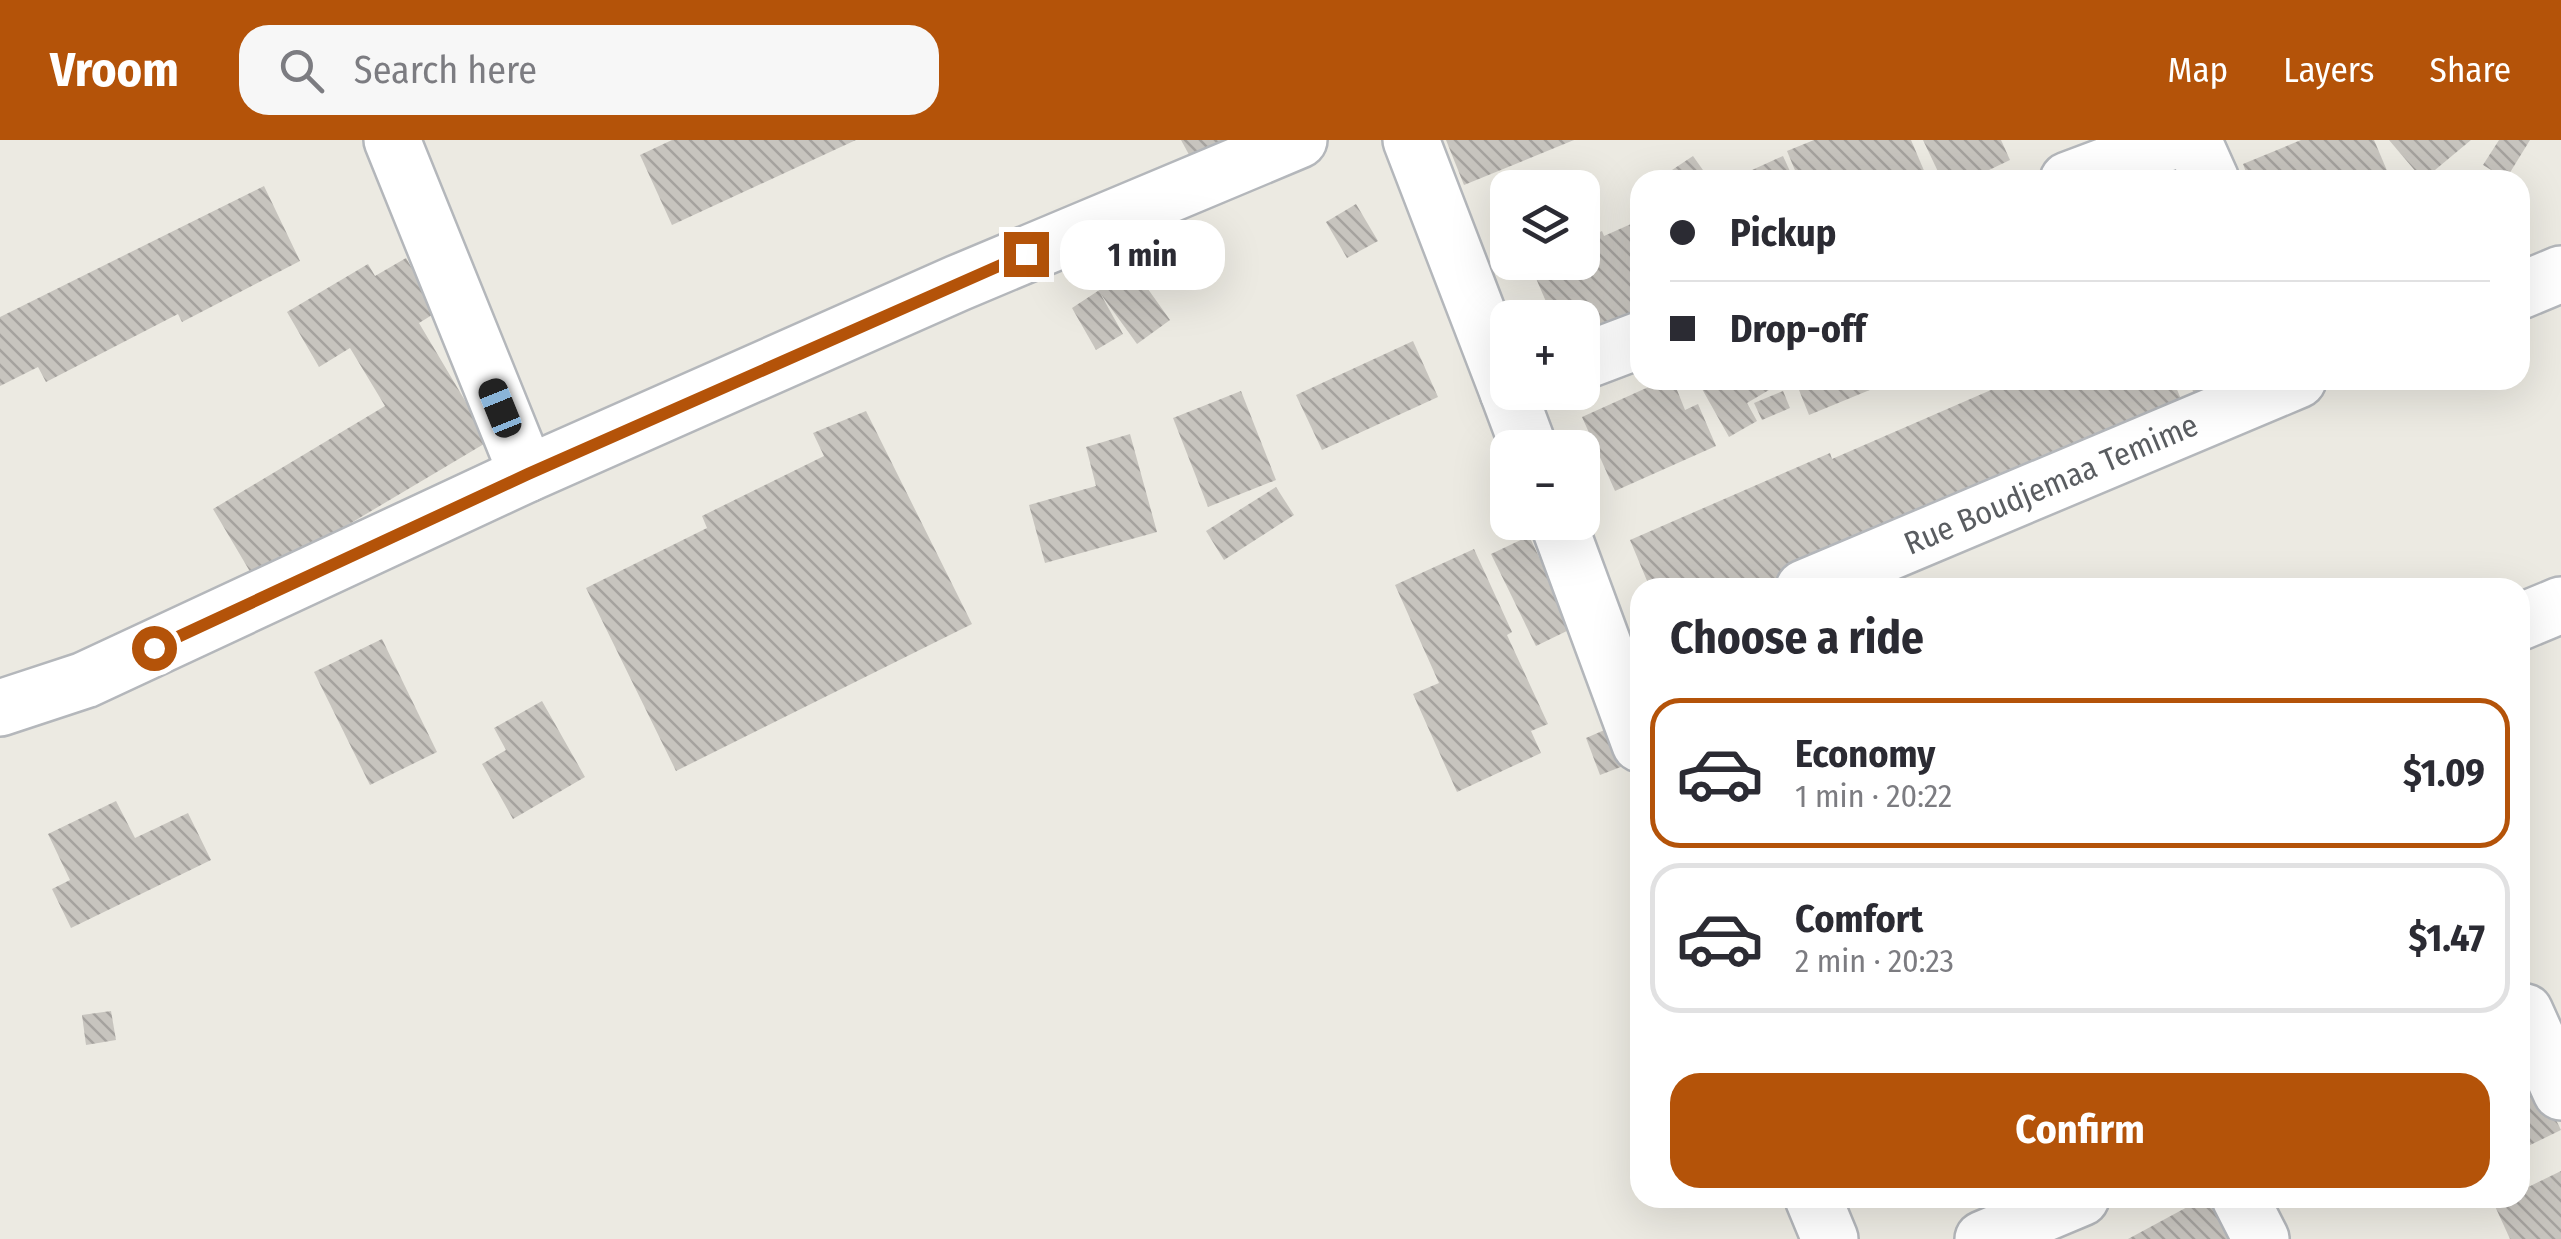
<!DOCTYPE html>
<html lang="en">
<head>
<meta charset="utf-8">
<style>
  body { margin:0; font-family:"Fira Sans Condensed",sans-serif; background:#f7f7f7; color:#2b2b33; height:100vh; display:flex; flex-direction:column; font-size:38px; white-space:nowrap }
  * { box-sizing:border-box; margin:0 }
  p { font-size:32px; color:#7c7c81 }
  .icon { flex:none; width:55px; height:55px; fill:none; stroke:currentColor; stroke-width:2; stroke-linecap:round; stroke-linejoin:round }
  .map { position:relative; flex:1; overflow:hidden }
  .panel { position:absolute; left:1630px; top:438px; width:900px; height:630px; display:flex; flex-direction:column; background:#fff; border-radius:30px; box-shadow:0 10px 40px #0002 }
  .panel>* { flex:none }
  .top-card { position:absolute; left:1630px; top:30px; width:900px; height:220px; border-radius:30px; box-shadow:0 10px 40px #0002; display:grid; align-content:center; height:220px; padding:0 40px; background:#fff }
  .buttons { position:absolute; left:1490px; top:30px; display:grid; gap:20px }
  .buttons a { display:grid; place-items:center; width:110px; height:110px; border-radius:20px; background:#fff; box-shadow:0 10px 40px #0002; font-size:50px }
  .end { position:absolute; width:45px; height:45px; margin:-22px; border:12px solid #b45309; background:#fff; box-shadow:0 0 0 5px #fff }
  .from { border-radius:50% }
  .bubble { position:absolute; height:70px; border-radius:30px; background:#fff; box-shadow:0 10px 40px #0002; font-size:32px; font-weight:700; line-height:70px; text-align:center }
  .car { position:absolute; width:30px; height:60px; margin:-30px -15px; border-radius:12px; box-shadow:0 0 8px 2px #0007; background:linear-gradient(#222 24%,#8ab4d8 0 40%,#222 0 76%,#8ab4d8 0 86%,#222 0) }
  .top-card b { display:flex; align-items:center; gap:35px; height:95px; font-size:38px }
  .top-card b+b { border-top:2px solid #e1e1e2 }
  .top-card i { width:25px; height:25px; background:#2b2b33 }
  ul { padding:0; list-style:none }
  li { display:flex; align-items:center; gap:30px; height:150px; margin:0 20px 15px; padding:0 20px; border:5px solid #e1e1e2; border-radius:30px }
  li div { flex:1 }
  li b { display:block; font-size:38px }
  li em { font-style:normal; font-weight:700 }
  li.selected { border-color:#b45309 }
  li>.icon { width:90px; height:90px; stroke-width:1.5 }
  h2 { padding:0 40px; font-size:45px; line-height:120px }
  .action { display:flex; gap:20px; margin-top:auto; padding:20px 40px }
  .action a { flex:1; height:115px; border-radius:30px; background:#b45309; color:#fff; font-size:40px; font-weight:700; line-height:115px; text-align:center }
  header { display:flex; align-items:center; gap:60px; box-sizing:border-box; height:140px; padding:0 50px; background:#b45309; color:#fff }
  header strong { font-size:48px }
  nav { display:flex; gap:55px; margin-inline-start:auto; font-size:35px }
  .search { width:700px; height:90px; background:#f7f7f7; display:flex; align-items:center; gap:25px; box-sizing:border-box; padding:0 35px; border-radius:30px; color:#7c7c81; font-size:38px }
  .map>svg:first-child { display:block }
</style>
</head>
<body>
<header>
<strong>Vroom</strong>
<div class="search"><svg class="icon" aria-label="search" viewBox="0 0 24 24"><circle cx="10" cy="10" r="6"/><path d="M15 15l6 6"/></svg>Search here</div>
<nav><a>Map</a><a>Layers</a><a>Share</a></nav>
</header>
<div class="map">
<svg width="2561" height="1099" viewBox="0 0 2561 1099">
  <defs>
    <pattern id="building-back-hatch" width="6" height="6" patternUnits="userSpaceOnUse" patternTransform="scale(2.5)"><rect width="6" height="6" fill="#c7c4be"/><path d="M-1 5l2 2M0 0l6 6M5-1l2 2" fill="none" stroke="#a5a29e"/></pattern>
  </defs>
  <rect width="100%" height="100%" fill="#eceae2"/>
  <g fill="url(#building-back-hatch)">
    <polygon points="672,0 856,0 672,85 640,15"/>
    <polygon points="1181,0 1233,0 1193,22"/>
    <polygon points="1446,0 1574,0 1464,45"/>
    <polygon points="1814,0 1911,0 1928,40 1799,40 1787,11"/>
    <polygon points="1923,0 2001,0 2010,20 1968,40 1942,40"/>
    <polygon points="2301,0 2374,0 2391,40 2249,40 2243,24"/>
    <polygon points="2389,0 2471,0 2423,40"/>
    <polygon points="2499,0 2530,0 2506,39 2483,25"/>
    <polygon points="1693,16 1710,40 1657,40"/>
    <polygon points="1783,16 1794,40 1730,40"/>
    <polygon points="264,46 300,121 182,182 178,174 46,242 38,227 0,246 0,177"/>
    <polygon points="1356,64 1378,101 1347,118 1326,82"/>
    <polygon points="1640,80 1640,176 1582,202 1582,178 1553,178 1529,122 1582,122 1582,100 1602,91 1604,96"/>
    <polygon points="406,118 437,172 419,183 489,301 255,440 213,369 385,266 350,208 319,227 287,172 368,124 375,136"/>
    <polygon points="1133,128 1170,180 1137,204 1100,153 1123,194 1096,210 1072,168"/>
    <polygon points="1413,201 1438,257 1322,310 1296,255"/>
    <polygon points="1664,240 1673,240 1685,270 1698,264 1716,306 1615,351 1582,277"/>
    <polygon points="1697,240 1786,240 1747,263 1757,281 1729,297"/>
    <polygon points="1795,240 1894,240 1809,275"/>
    <polygon points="2014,240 2173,240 2186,271 1760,448 1650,448 1630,400 1830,313 1832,319"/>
    <polygon points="2188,240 2256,240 2199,265"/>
    <polygon points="1241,251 1276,340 1208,367 1173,278"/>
    <polygon points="1783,251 1790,268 1762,280 1754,263"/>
    <polygon points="866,271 972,484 676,631 586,448 707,388 702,376 824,316 813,293"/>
    <polygon points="1130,294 1157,392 1045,423 1029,365 1096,346 1086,307"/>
    <polygon points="1276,347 1294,375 1224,420 1206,391"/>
    <polygon points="1529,396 1573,488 1536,506 1491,414"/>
    <polygon points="1474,409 1512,492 1507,495 1548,584 1531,591 1541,613 1457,652 1413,554 1439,543 1395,445"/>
    <polygon points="382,499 437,612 370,645 314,532"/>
    <polygon points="542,561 585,637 513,679 482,624 506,610 494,588"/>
    <polygon points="1616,585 1631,623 1600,635 1586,598"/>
    <polygon points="116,661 135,698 188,673 211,720 71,788 52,749 70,740 48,694"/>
    <polygon points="111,871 116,900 86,905 82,875"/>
    <polygon points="2520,908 2561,990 2520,1010"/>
    <polygon points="2561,1031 2561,1099 2510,1099 2494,1064 2507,1058 2520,1058 2520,1051"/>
    <polygon points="2204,1058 2220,1058 2243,1099 2128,1099"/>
  </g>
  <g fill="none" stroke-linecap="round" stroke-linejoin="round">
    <defs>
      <g id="minor">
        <polyline points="392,0 527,334"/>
        <polyline points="1411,0 1508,252"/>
        <polyline points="2193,0 2211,40"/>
        <polyline points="2068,40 2175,0"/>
        <polyline points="2520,151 2561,134"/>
        <polyline points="1582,222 1640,200"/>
        <polyline points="1508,252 1529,308"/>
        <polyline points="1558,382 1640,604"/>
        <path id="s1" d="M1804,448L2298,240"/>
        <polyline points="2520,482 2561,465"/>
        <polyline points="0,568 85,540 527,334 958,143 1299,0"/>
        <polyline points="2520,871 2525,872 2561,952"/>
        <polyline points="1813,1058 1830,1099"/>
        <polyline points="2240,1058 2261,1099"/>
        <polyline points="1983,1099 2081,1058"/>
      </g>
    </defs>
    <use href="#minor" stroke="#b4b7bb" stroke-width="60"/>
    <use href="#minor" stroke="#fff" stroke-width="55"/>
  </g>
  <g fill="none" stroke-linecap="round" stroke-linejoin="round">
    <polyline stroke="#b45309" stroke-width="12" points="154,508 528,334 1026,114"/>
  </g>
  <g text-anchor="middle" stroke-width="8" stroke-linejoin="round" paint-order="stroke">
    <g font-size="32" fill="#5a5d61" stroke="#fff">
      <text dy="11" stroke="none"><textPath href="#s1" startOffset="268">Rue Boudjemaa Temime</textPath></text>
    </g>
  </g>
</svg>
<div class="buttons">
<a><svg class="icon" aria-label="layers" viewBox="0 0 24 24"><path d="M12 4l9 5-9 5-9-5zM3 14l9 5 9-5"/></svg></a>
<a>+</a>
<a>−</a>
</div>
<i class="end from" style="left:154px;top:508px"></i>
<i class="end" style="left:1026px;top:114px"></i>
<div class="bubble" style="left:1060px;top:80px;width:165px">1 min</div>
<i class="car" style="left:500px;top:268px;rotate:338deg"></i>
<div class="top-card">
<b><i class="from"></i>Pickup</b>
<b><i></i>Drop-off</b>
</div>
<section class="panel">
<h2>Choose a ride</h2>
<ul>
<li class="selected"><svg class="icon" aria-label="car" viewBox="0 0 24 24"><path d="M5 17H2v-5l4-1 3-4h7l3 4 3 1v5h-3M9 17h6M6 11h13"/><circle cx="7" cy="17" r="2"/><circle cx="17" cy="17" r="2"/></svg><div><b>Economy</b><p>1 min · 20:22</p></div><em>$1.09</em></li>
<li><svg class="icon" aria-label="car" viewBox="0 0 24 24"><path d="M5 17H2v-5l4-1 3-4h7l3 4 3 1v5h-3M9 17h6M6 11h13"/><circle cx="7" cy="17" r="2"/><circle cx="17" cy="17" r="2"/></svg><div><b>Comfort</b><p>2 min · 20:23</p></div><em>$1.47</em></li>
</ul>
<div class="action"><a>Confirm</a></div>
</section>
</div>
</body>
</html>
